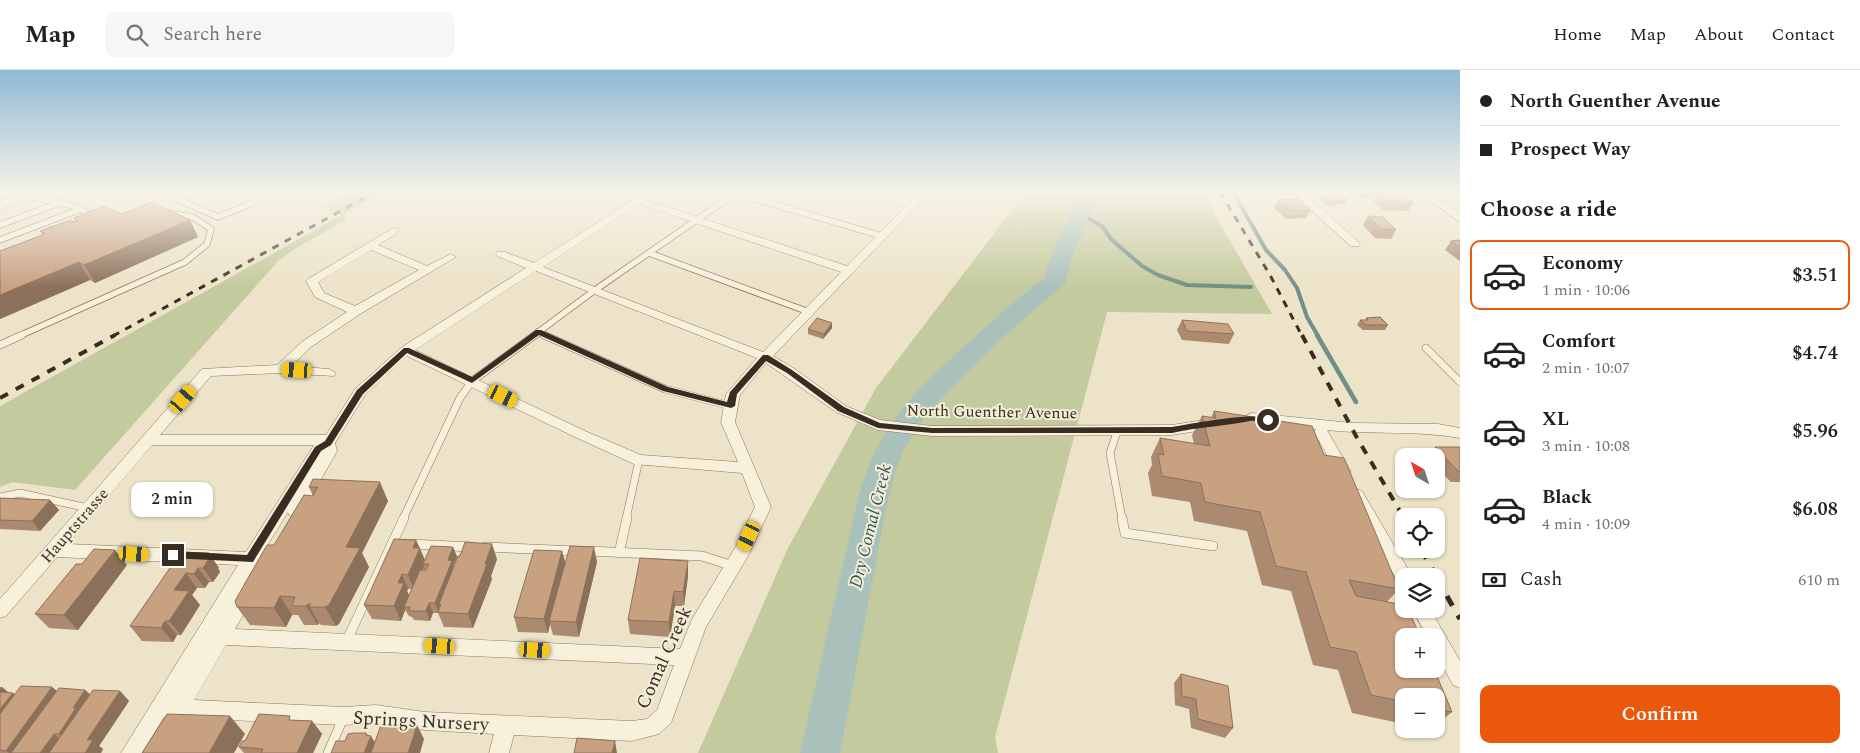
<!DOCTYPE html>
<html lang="en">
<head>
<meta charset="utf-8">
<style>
  body { margin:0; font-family:Spectral,serif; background:#f6f6f6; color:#202124; height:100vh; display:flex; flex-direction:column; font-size:19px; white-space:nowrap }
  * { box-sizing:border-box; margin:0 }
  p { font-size:16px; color:#757577 }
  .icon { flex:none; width:28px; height:28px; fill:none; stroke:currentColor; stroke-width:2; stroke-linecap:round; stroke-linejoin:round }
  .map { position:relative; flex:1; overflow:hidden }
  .drawer { display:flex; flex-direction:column; background:#fff; width:400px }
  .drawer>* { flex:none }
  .top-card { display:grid; align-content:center; height:110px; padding:0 20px; background:#fff }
  .needle { width:32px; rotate:321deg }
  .tools { position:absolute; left:1395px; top:378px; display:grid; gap:10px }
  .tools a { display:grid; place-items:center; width:50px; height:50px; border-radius:10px; background:#fff; box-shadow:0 1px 4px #0004; font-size:25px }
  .end { position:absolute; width:22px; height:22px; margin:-11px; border:6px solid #392d21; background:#fff; box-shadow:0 0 0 2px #fff }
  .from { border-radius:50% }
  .bubble { position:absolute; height:35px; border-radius:10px; background:#fff; box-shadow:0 1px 4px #0004; font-size:16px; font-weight:600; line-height:35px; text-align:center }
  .car { position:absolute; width:15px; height:30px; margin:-15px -8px; border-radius:6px; box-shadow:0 0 4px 1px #0007; background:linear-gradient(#f5c518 24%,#345 0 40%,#f5c518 0 76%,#345 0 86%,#f5c518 0) }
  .top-card b { display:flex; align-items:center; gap:18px; height:48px; font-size:19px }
  .top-card b+b { border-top:1px solid #e0e0e0 }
  .top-card i { width:12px; height:12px; background:#202124 }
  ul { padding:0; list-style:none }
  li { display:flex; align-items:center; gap:15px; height:70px; margin:0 10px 8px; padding:0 10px; border:2px solid transparent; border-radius:10px }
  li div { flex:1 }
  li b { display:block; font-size:19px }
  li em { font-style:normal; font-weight:600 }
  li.on { border-color:#ea580c }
  li>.icon { width:45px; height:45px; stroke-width:1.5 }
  h2 { padding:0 20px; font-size:22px; line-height:60px }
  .pay { display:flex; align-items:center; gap:12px; height:55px; padding:0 20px; font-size:19px }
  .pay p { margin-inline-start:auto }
  .action { display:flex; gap:10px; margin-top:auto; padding:10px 20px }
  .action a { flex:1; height:58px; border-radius:10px; background:#ea580c; color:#fff; font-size:20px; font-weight:600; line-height:58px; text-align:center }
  header { display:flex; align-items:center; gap:30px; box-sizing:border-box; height:70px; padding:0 25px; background:#fff; border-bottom:1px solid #e0e0e0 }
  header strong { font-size:24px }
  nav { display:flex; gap:28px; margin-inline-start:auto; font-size:18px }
  .search { width:350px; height:45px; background:#f6f6f6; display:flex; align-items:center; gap:12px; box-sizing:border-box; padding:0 18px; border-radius:10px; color:#757577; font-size:19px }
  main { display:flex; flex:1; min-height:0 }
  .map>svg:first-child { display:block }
</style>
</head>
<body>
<header>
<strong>Map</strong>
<div class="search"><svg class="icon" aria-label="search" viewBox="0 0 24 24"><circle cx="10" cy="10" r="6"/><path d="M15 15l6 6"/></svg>Search here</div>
<nav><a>Home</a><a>Map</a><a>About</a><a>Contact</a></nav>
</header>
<main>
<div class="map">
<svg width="1460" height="683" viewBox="0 0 1460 683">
  <rect width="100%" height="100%" fill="#ece3c8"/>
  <g fill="#c3ca9d">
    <polygon points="352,122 385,122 343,144 346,150 296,178 279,190 75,420 12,412 0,417 0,336 342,145 322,137"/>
    <polygon points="1026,122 1202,122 1272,244 1107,242 995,667 998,683 698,683 788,478 876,318"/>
  </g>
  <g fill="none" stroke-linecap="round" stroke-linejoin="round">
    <g stroke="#708f88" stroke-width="4">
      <polyline points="1233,122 1266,180 1285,200 1297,218 1307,247 1318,266"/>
      <polyline points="1080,144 1102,156 1111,169 1142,196 1158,205 1187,215 1251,217"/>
    </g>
    <polyline stroke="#708f88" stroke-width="4.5" points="1317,265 1356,332"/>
    <path fill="#a9c1ba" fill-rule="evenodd" d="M1080,122H1099L1069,196L1066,212L1002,268L929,341L904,379L895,402L887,433L840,683H800L857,433C877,356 911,325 968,273C993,251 1017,228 1044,209L1047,196Z"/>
    <defs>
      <g id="lane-far2">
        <polyline points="162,122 218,147 253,133 267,122"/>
        <polyline points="735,123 882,166"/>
        <polyline points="26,126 74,136 82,139 92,149"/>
        <polyline points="1430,127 1460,127"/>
        <polyline points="0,155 56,134"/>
        <polyline points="0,170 81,139"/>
        <polyline points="649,183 809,242"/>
        <polyline points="538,262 547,266"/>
        <polyline points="19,266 185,192 207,174 211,159 193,147 167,143"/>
        <polyline points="533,266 595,220 737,122"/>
      </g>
      <g id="lane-far1">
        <polyline points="544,265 665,319 731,336"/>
        <polyline points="0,275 22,265"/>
        <polyline points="1426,278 1460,312"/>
        <polyline points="1118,359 1110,383 1122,449"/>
        <polyline points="0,427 20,423 88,438"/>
        <polyline points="403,449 460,328 472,311 535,265"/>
        <polyline points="626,449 639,390"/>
      </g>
      <g id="lane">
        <polyline points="1122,448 1125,463 1213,476"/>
        <polyline points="410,474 472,477"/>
        <polyline points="485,477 577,481"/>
        <polyline points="587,481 702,486 733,496"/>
        <polyline points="619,483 627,448"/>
        <polyline points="346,572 404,448"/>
        <polyline points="328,683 344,646"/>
      </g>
      <g id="street">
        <path d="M645,122H657L646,130L847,196L906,136L861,122H878L910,131L919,122H930L773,286L795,299L846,336L880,350L932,356L1172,355L1216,348L1221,350L1223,353L1221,356L1216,358L1172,365L932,366L878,360L836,342L766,293L740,325L735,352L771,437L748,486L706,557L671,653L659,664L632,671L514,665L509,683H489L494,664L425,660L376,653L344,655L184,648L176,653L169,651L168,648L164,647L142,683H121L238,495L57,487L6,546L0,548V529L202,299L277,295L303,271L347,242L315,227L306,211L308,209L393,158L397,159L398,161L397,163L378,175L427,196L451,184L456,187L360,244L311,277L291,296L329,299L336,303L334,306L280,303L211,306L160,365H326L355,319L402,277L526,198L497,186L496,184L497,182H505L534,193ZM639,134L841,202L763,282L543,197ZM371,180L419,200L355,236L324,223L318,212ZM536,201L757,288L726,324L721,352L738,392L641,385L585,361L415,280ZM407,286L575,367L634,394L742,403L755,437L735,478L692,549L680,579L235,559L256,522L253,517L247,515L243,516L255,496L263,494L265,489L262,484L288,442L289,445L295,447L301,445L337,381L335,373L365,325ZM152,375H314L246,482L68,474ZM226,575L674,595L657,640L647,649L632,651L425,642L376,635L344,637L194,630Z"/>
        <polygon points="1291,122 1302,122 1359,172 1360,174 1359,176 1351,176"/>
        <polygon points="1418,122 1430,122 1460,144 1460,152"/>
        <path d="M1252,343L1352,353L1438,354L1460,358V368C1416,360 1371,365 1327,360L1351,402L1349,406L1344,407L1339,406L1314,362L1316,359L1247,351L1245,348L1247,345Z"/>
        <polygon points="1357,419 1362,421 1412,506 1404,506 1404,514 1398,512 1349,425 1352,421"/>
        <polygon points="1412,539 1430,539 1460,591 1460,618 1453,615 1436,584 1436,566 1427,566"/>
      </g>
      <polygon id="secondary" points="24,122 43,122 42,125 0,139 0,130"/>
    </defs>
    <use href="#lane-far2" stroke="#87755e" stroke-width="7"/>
    <use href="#lane-far1" stroke="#87755e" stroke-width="8"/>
    <use href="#lane" stroke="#87755e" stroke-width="10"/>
    <use href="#street" stroke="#87755e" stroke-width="1"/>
    <use href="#secondary" stroke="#695741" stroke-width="1"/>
    <use href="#lane-far2" stroke="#f7f0db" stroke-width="5.5"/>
    <use href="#lane-far1" stroke="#f7f0db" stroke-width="7"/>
    <use href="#lane" stroke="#f7f0db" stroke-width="9"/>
    <use href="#street" fill="#f7f0db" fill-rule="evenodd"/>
    <use href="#secondary" fill="#f7f0db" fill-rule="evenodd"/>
    <g stroke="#392d21" stroke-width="3" stroke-dasharray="7 7" stroke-linecap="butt">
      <polyline points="1220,122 1270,205 1302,266"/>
      <polyline points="113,266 375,122"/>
    </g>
    <g stroke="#392d21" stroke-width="4" stroke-dasharray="9 9" stroke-linecap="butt">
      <polyline points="1302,265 1356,366 1404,448"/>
      <polyline points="0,328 115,265"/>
    </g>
    <g stroke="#392d21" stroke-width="5" stroke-dasharray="11 11" stroke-linecap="butt">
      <polyline points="1421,479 1436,506"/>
      <polyline points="1436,507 1460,549"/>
    </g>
  </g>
  <g fill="#ac8a6f" fill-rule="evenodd">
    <polygon points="1352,122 1378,122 1375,127 1361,128"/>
    <polygon points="1378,122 1413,133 1408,141 1383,140 1373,131"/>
    <polygon points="1322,125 1347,130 1345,134 1336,134 1335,136 1326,135 1319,129"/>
    <polygon points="1278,130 1311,140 1306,148 1286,149 1274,138"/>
    <polygon points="122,144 190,150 198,167 95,213 90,210 0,249 0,181 43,165 40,161 76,152 74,148"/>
    <polygon points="1368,146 1396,160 1391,169 1375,168 1363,155"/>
    <polygon points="1460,170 1460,191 1445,180 1451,171"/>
    <polygon points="1366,248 1388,255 1385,260 1363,260 1357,255 1360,250 1365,250"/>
    <polygon points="1182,250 1234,264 1229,274 1182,270 1177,260"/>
    <polygon points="832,258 823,269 808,264 808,259"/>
    <polygon points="1214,341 1324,385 1399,519 1387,532 1452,642 1436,655 1436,626 1404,626 1404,654 1352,643 1338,600 1313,595 1291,521 1262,515 1247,461 1194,451 1190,432 1152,426 1148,403 1152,395 1151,387 1160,368 1194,374 1192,365 1202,346 1211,348"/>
    <polygon points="1435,377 1460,377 1460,412 1451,412 1436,397 1436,386 1428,386"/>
    <polygon points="313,409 388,431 362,483 369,497 339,554 336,556 321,555 319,553 318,555 304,555 298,545 292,545 286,557 250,555 237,537 274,475 313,426 309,417"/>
    <polygon points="0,428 50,430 59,440 40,461 0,459"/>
    <path d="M416,470L425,490L453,477L457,487L454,496L497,489L491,506L492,509L473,558L444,557L438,543H433L430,551L414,550L412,547L409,546L405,540L401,551L372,549L364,535ZM408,519H412L409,525L407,521Z"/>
    <polygon points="562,481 565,493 597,492 579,567 553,565 550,554 548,563 518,562 514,547"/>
    <polygon points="181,482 219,498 218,498 220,502 213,512 209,512 205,518 197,518 192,525 200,535 181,565 177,565 173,572 142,571 130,556"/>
    <polygon points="127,495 78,560 49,558 35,544"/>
    <polygon points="688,506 684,536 675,536 670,567 630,564 628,550"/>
    <polygon points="1181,604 1233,658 1225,668 1191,658 1189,639 1175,635 1174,613"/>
    <polygon points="0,617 2,617 8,622 15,624 52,617 57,621 85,620 90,624 120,621 129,631 99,676 103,679 101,683 0,683"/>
    <polygon points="293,650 312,651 322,664 313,683 244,683 239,677 245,671"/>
  </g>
  <g fill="#8c715a">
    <polygon points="190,150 198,167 95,213 84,195"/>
    <polygon points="79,192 90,210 0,249 0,225"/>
    <polygon points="832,253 832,258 823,269 824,264"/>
    <polygon points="380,412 388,431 362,483 369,497 339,554 336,556 325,537 346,477"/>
    <polygon points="50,430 59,440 40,461 32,451"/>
    <polygon points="416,470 426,493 423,494 424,496 414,519 408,505 413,478"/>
    <polygon points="492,474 497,489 491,506 492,509 473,558 468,544"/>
    <polygon points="453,477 457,487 453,495 455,500 441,534 439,534 441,539 439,543 435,533 448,490"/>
    <polygon points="594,477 597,492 579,567 576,552"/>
    <polygon points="115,480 127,495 78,560 64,545"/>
    <polygon points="562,481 566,495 549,551 550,554 548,563 544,549"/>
    <polygon points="209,483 219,498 218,498 220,502 213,512 203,498 206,487"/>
    <polygon points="688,491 688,506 684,536 683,522"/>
    <polygon points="198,498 209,512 205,518 194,504"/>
    <polygon points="186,503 197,518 192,525 200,535 181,565 169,551 174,520"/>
    <polygon points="402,504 408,519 407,521 410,528 404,537 405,540 401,551 394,536 398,513"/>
    <polygon points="674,521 675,536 670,567 669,552"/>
    <polygon points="280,526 292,545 286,557 274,538"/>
    <polygon points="429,533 433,543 430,551 426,541"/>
    <polygon points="308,534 319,553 318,555 306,536"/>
    <polygon points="165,551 177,565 173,572 161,558"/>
    <polygon points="2,617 11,625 13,623 24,632 0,663 0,619"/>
    <polygon points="52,617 62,626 22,683 9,683 6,681"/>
    <polygon points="85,620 94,629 69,673 59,664 73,638"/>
    <polygon points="120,621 129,631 99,676 103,679 101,683 85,683 87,670"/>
    <polygon points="230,646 245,664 234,683 209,683"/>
    <polygon points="312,651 322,664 313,683 297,683"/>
    <polygon points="417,655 424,669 420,683 408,683"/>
    <polygon points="366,663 370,668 371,666 379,679 377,683 364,683"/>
    <polygon points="54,664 64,673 57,683 40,683"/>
    <polygon points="615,671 617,683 612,683"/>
  </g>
  <g fill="#c8a181" stroke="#8c715a">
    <polygon points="1378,122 1402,123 1413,133 1389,132"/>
    <polygon points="1322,125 1342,125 1347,130 1336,130 1337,131 1328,131"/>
    <polygon points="1298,129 1311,140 1290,140 1278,130"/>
    <polygon points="152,132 190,150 84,195 79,192 0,225 0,181 45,164 40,161 71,150 75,152 78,151 74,148 104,136 122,144"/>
    <polygon points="1368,146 1383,147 1396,160 1381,159"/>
    <polygon points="1460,170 1460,177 1451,171"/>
    <polygon points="1380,247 1388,255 1366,255 1360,250 1368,250 1366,248"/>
    <polygon points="817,248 832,253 824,264 808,259"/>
    <polygon points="1182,250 1228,254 1234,264 1187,261"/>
    <polygon points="1214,341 1312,356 1324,385 1344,388 1399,519 1349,510 1356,526 1404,535 1404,539 1408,539 1420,566 1404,566 1404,599 1434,599 1452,642 1436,639 1436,626 1404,626 1404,632 1371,625 1356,582 1330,577 1306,502 1276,496 1260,442 1205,432 1201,413 1162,406 1158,384 1164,385 1160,368 1210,376 1202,346 1216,348"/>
    <polygon points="1435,377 1460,377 1460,402 1459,402"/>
    <polygon points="313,409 380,412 346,477 360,478 329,535 325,537 309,537 311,534 308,534 306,536 292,536 295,527 280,526 274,538 237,537 235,531 267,475 274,475 304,425 313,426 318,417 309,417"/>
    <polygon points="0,428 50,430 32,451 0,450"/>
    <polygon points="394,469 416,470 413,478 420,478 408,505 402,504 398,513 404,513 394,536 364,535"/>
    <polygon points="465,472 492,474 485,494 487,494 468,544 438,542 441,534 439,534 458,486 460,486"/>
    <polygon points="431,476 453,477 448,490 452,491 435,533 429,533 426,541 409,541 410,537 404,537 420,500 426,500 429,494 423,494"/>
    <polygon points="570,476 594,477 576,552 549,551"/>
    <polygon points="94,479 115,480 64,545 35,544 76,494 82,494"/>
    <polygon points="534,480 562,481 544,549 514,547"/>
    <polygon points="181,482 209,483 206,487 210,487 203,498 198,498 194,504 186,503 174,520 189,521 169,551 165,551 161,558 130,556"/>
    <polygon points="640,488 688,491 683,522 674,521 669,552 628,550"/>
    <polygon points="1181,604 1228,616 1233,658 1198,649 1196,629 1182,626"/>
    <polygon points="21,616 52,617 6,681 0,680 0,644"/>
    <polygon points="59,618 85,620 73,638 76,638 59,664 54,664 40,683 11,683"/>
    <polygon points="93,620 120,621 87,670 93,670 85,683 49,683"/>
    <polygon points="0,622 13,623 0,639"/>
    <polygon points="167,644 230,646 209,683 142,683"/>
    <polygon points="259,644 290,646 289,650 312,651 297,683 261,683 263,679 239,677 242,671 245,671"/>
    <polygon points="381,655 417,655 408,683 371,683"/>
    <polygon points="354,663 366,663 366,665 371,666 364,683 331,683 336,671 345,671 348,664"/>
    <polygon points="577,668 615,671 612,683 574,683"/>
  </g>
  <linearGradient id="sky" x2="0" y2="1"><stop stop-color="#8fb9d6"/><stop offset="0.56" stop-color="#f6f2e6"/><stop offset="1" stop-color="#f6f2e6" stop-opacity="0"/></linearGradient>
  <rect width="1460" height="218" fill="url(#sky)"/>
  <path fill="#392d21" d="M536,260H541L668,317L727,332L730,322L763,285H768L792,300L844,337L880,353L932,358L1172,357C1189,354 1262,340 1272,350C1266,355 1257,350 1250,351C1224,356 1198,357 1172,363H932L878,358L838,341L787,303L766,291L737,324L735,336L731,338L663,321L539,265L472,313L407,283L363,324L331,375L321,381L253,492L169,488V482L173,481L247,485L315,377L325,371L357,320L404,278H409L472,307Z"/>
  <g text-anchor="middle" stroke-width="4" stroke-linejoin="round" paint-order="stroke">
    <g font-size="16" fill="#392d21" stroke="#f4edd8">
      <text transform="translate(992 341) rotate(1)" y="6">North Guenther Avenue</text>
      <text transform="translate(74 455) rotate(-49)" y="6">Hauptstrasse</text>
    </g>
    <g font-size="18" font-style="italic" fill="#315756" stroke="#f4edd8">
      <text transform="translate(870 456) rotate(-76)" y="6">Dry Comal Creek</text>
    </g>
    <g font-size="19" fill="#392d21" stroke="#f4edd8">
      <text transform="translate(663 587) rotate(-66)" y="7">Comal Creek</text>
      <text transform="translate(421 650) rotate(3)" y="7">Springs Nursery</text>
    </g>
  </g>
</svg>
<div class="tools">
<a><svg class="needle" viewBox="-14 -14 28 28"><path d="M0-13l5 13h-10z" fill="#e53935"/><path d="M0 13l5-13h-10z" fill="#757577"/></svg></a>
<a><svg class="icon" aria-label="locate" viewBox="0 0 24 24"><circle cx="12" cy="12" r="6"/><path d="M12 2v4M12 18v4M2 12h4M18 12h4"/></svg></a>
<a><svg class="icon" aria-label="layers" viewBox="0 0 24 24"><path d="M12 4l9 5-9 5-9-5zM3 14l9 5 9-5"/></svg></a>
<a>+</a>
<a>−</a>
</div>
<i class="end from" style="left:1268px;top:350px"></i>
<i class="end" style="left:173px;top:485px"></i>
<div class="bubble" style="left:131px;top:412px;width:82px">2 min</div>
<i class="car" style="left:297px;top:300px;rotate:273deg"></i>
<i class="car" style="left:503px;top:326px;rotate:116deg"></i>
<i class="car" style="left:183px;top:329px;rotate:41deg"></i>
<i class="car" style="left:749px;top:466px;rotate:205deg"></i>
<i class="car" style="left:134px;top:484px;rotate:93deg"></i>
<i class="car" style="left:440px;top:576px;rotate:273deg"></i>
<i class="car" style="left:535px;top:580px;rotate:93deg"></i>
</div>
<section class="drawer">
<div class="top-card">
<b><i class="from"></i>North Guenther Avenue</b>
<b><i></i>Prospect Way</b>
</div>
<h2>Choose a ride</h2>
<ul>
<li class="on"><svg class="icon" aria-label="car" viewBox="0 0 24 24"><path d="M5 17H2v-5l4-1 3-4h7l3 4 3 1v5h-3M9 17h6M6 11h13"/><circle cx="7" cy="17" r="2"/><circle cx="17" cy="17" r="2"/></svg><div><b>Economy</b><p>1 min · 10:06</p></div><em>$3.51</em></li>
<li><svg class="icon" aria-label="car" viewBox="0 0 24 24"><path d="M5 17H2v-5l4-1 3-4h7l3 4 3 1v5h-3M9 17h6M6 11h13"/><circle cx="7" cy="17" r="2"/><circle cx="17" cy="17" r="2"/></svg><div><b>Comfort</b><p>2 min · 10:07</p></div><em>$4.74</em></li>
<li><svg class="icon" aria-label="car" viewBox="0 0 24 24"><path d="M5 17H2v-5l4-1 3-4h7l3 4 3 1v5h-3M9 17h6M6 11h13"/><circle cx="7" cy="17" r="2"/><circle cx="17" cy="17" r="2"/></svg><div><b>XL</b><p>3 min · 10:08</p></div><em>$5.96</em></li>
<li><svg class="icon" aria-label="car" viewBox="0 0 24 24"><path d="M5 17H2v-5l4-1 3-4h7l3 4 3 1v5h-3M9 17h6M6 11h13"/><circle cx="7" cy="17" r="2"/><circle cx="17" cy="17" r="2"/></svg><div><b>Black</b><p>4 min · 10:09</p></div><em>$6.08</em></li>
</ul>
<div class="pay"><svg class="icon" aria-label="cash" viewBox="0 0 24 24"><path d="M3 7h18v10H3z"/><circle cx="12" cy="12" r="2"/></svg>Cash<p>610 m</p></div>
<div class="action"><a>Confirm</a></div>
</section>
</main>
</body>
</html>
